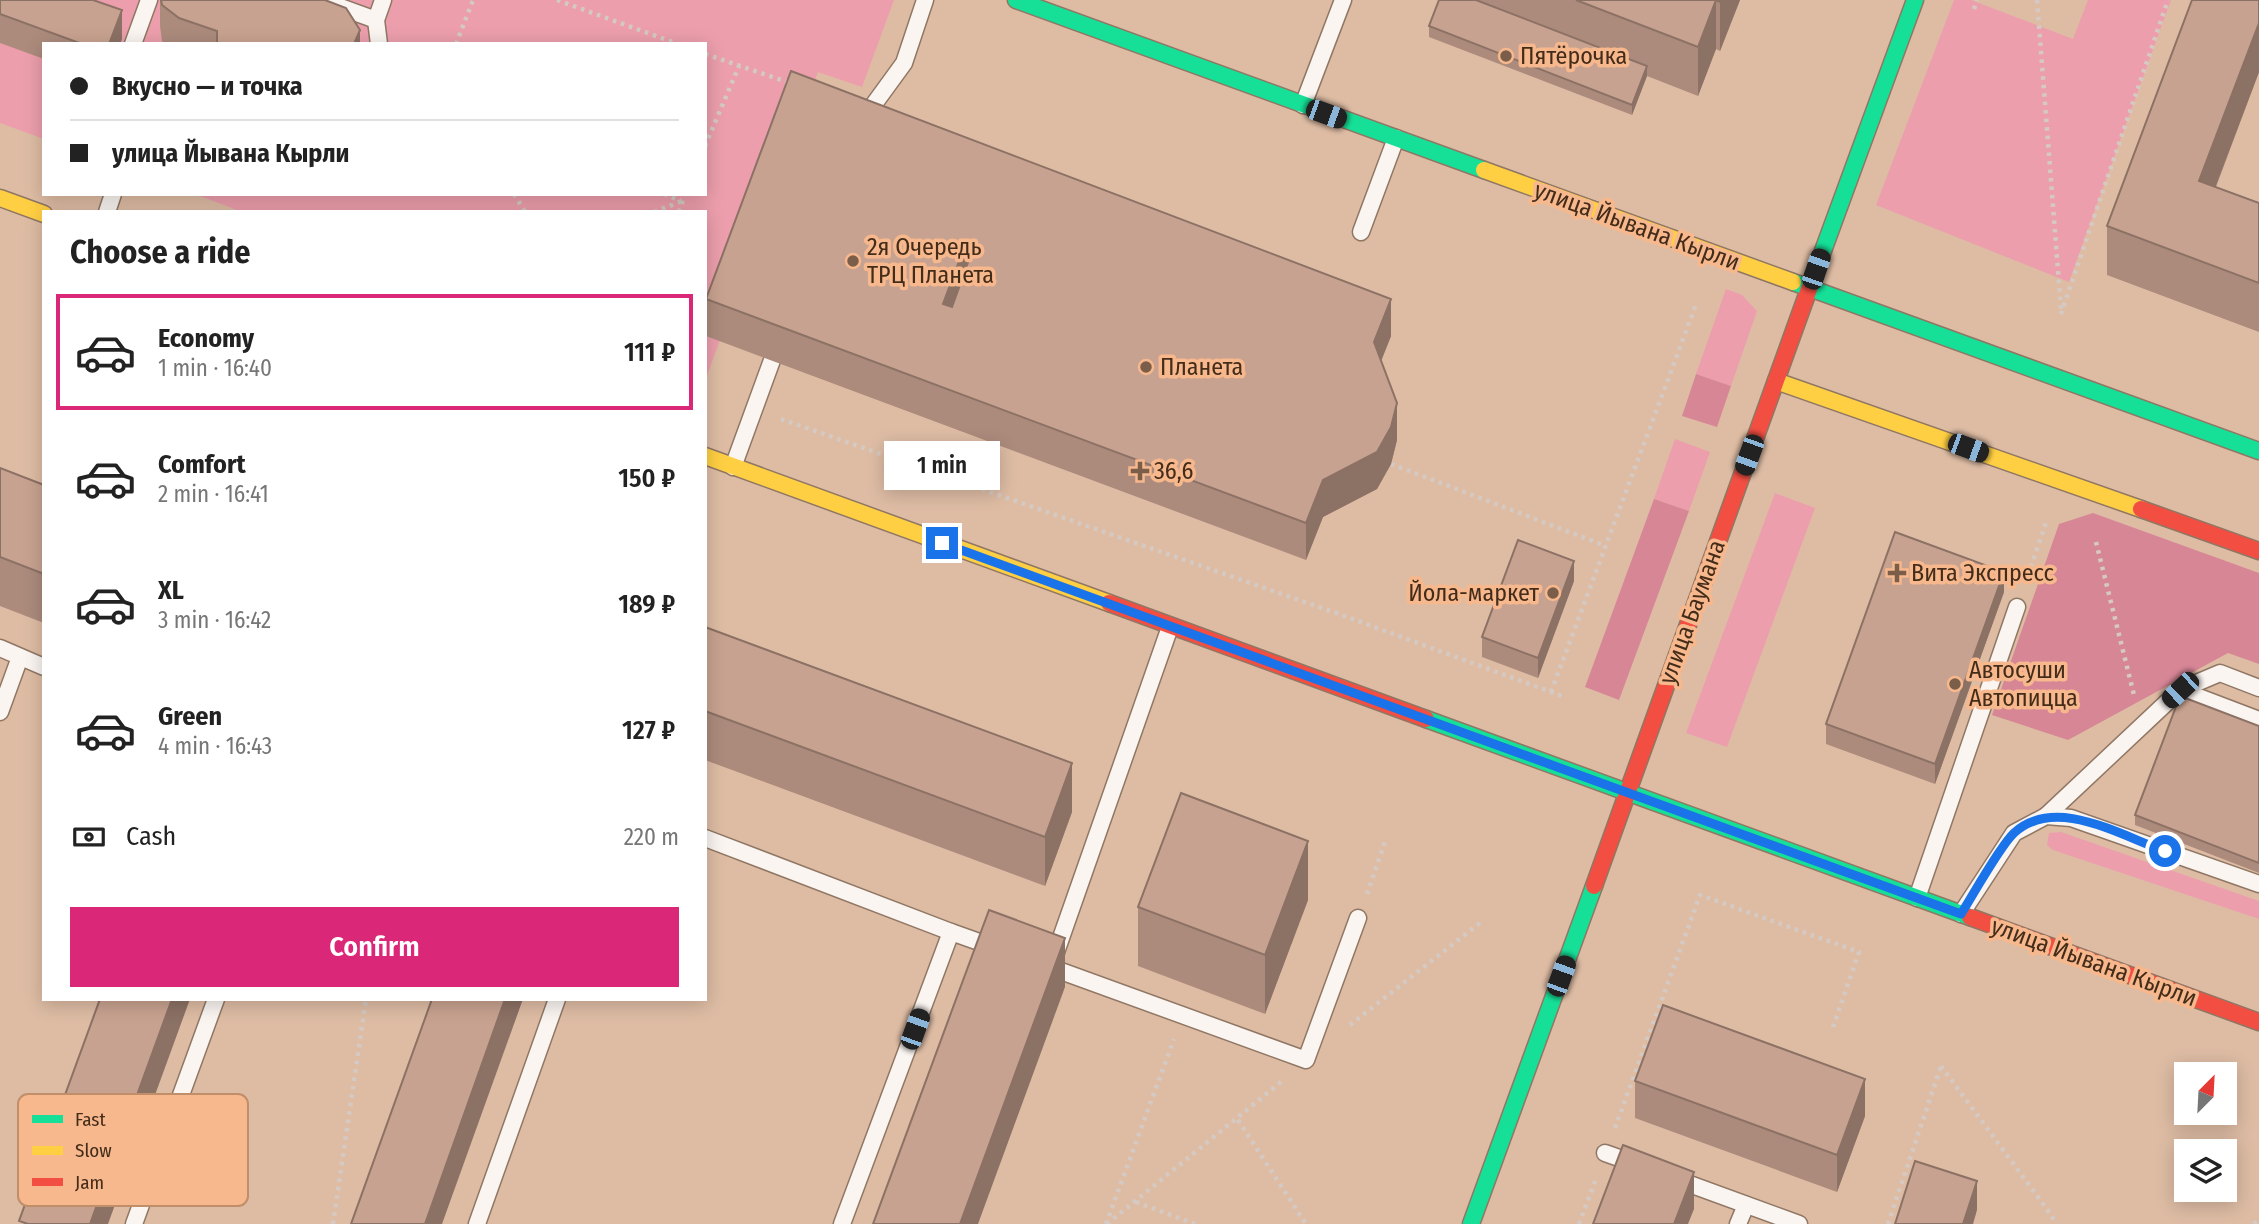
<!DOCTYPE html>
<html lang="en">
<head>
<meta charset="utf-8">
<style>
  body { margin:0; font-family:"Fira Sans Condensed",sans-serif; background:#f2f2f2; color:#222; height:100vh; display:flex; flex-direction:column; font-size:26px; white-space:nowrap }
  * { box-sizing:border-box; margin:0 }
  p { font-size:23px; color:#767676 }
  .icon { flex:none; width:38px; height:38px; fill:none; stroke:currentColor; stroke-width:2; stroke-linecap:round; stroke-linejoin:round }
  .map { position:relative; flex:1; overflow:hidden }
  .panel { position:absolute; left:42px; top:210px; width:665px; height:791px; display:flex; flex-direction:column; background:#fff; border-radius:0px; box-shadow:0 4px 18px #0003 }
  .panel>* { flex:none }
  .hud { position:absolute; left:42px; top:42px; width:665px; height:154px; border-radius:0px; box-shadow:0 4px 18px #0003; display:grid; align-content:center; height:154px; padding:0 28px; background:#fff }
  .needle { width:46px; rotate:24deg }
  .controls { position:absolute; left:2174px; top:1062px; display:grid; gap:14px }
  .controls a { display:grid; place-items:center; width:63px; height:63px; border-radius:0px; background:#fff; box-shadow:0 4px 18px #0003; font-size:35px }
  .end { position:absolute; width:32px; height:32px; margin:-16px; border:9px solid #1a73e8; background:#fff; box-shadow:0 0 0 4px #fff }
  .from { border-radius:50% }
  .bubble { position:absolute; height:49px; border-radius:0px; background:#fff; box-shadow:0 4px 18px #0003; font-size:23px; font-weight:600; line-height:49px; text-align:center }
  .car { position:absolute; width:21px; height:42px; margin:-21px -10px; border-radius:9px; box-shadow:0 0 5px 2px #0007; background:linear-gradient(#222 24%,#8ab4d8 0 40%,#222 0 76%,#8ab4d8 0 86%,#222 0) }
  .hud b { display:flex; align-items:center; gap:24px; height:66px; font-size:26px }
  .hud b+b { border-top:2px solid #e0e0e0 }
  .hud i { width:18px; height:18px; background:#222 }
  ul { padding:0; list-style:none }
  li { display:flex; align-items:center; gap:21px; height:116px; margin:0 14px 10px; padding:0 14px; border:4px solid transparent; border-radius:0px }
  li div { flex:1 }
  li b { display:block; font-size:26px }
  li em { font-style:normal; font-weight:600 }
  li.active { border-color:#db2777 }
  li>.icon { width:63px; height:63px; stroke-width:1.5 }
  h2 { padding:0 28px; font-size:32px; line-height:84px }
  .pay { display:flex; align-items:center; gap:18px; height:77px; padding:0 28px; font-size:26px }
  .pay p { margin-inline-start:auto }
  .primary-button { display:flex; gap:14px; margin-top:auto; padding:14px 28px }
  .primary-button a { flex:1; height:80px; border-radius:0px; background:#db2777; color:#fff; font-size:28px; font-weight:600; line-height:80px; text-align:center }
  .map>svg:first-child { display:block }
</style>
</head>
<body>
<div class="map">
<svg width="2259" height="1224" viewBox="0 0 2259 1224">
  <rect width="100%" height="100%" fill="#debca4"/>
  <g fill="#ec9eac">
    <polygon points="0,0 894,0 862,87 818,72 705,381 705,212 242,212 195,194 705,194 705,44 44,44 44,139 0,123"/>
    <polygon points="1954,0 1971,0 2073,39 2088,0 2171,0 2069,282 1876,205"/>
    <polygon points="1726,289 1742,295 1757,311 1731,386 1696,374"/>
    <polygon points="1675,439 1710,452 1689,511 1654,499"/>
    <polygon points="1775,493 1815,508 1727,747 1686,733"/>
    <polygon points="2061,832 2259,901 2259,919 2053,850 2047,845 2049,833"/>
  </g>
  <g fill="#d78696">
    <polygon points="1696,374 1731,386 1717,427 1682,416"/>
    <polygon points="1654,499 1689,511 1619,700 1585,687"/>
    <polygon points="2093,513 2259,573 2259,664 2228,653 2068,740 1992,715 2059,524"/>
  </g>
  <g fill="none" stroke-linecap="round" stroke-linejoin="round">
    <defs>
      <g id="lane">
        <polyline points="321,0 376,20"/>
        <polyline points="133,44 149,0"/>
        <polyline points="379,44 376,20 383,0"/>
        <polyline points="1303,105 1343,0"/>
        <polyline points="864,121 869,111 904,63 925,0"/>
        <polyline points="107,212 113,194"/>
        <polyline points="1361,232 1396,138"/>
        <polyline points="733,467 779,341"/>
        <polyline points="0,648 44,667"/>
        <polyline points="2180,690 2220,673 2259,688"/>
        <polyline points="0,712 20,657"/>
        <polyline points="2046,816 2180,690 2259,720"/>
        <polyline points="705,838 951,932"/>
        <polyline points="1917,898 2017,607"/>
        <polyline points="1961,914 2014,833 2046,816 2071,818 2259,884"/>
        <polyline points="1055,955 1170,627"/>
        <polyline points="1047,966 1306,1060 1358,918"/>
        <polyline points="1605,1153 1636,1164"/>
        <polyline points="1673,1178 1799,1224"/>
        <polyline points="134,1224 216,999"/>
        <polyline points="477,1224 557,999"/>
        <polyline points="842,1224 951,932 996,948"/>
        <polyline points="1738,1224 1746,1205"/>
      </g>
      <g id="fast">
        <polyline points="1016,0 1484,170"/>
        <polyline points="1793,282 2259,451"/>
        <polyline points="1809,289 1915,0"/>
        <polyline points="1426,719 1970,917"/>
        <polyline points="1471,1224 1594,886"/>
      </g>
      <g id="slow">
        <polyline points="1484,170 1793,282"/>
        <polyline points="0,198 44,214"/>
        <polyline points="1776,381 2141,509"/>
        <polyline points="705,456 1109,603"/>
      </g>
      <g id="jam">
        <polyline points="2141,509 2259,551"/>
        <polyline points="1109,603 1426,719"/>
        <polyline points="1627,794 1809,289"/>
        <polyline points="1594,886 1627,794"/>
        <polyline points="1970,917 2259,1022"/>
      </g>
    </defs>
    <use href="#lane" stroke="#907764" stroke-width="19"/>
    <use href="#fast" stroke="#907764" stroke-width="19"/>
    <use href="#slow" stroke="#907764" stroke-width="19"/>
    <use href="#jam" stroke="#907764" stroke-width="19"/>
    <g stroke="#d5cac3" stroke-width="4.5" stroke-dasharray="3.5 5" stroke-linecap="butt">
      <polyline points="557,0 678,44"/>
      <polyline points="2037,0 2061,309"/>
      <polyline points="1974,9 1977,0"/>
      <polyline points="456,44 473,0"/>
      <polyline points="705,54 790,83"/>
      <polyline points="705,146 739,66"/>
      <polyline points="514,194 525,212"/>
      <polyline points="664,194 681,201"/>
      <polyline points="654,212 682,201"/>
      <polyline points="679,212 685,194"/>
      <polyline points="2061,314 2168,0"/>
      <polyline points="781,419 1339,614 1562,696"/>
      <polyline points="1391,464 1606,546"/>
      <polyline points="2096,542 2134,695"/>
      <polyline points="2025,583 2046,523"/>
      <polyline points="1551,692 1697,302"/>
      <polyline points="1367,894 1386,839"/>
      <polyline points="1350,1025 1481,922"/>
      <polyline points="1941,1066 2052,1216 2055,1224"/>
      <polyline points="1238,1120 1306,1224"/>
      <polyline points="1615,1128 1700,895 1859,952 1833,1027"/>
      <polyline points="1136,1202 1195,1224"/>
      <polyline points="333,1224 366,999"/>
      <polyline points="1106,1224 1174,1039"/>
      <polyline points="1107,1224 1281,1082"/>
      <polyline points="1579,1224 1596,1179"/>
      <polyline points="1888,1224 1941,1066"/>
      <polyline points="2254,1224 2259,1219"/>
    </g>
    <use href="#lane" stroke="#faf5f1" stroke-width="16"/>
    <use href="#fast" stroke="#16e098" stroke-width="16"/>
    <use href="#slow" stroke="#ffcf43" stroke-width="16"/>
    <use href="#jam" stroke="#f24e42" stroke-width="16"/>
  </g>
  <g fill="#ac8b7c">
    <polygon points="0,0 122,39 120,44 44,44 44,59 0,43"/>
    <polygon points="160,0 325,0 360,44 165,44 162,41 160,26"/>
    <polygon points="1439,0 1740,0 1720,51 1716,49 1698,96 1647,76 1632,115 1429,37 1429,26"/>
    <polygon points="2259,0 2259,72 2216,187 2259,203 2259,332 2107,275 2107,226"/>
    <polygon points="791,71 1391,336 1381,361 1397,440 1391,464 1377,489 1323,517 1306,560 706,336 706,299"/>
    <polygon points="0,468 44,485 44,623 0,606"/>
    <polygon points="1574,581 1538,678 1482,657 1482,637"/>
    <polygon points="2004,592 1935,784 1826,744 1826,724"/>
    <polygon points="705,627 1072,812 1045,886 705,760"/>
    <polygon points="2259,726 2259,873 2135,825 2135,815"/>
    <polygon points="1308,900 1265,1014 1138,966 1138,907"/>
    <polygon points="1635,1081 1865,1116 1837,1192 1635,1118"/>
  </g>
  <g fill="#8c7165">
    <polygon points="1716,0 1716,49 1698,96 1698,47"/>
    <polygon points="1721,0 1740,0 1720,51 1720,2"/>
    <polygon points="122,10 122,39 120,44 109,44"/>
    <polygon points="2259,23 2259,72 2199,230 2199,181"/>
    <polygon points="360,30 360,44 354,44"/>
    <polygon points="1647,66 1647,76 1632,115 1632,105"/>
    <polygon points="967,240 967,277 943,341 943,304"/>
    <polygon points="1391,299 1391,336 1374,379 1374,342"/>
    <polygon points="1397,403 1397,440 1391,464 1377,489 1323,517 1306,560 1306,523 1323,480"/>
    <polygon points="1574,561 1574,581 1538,678 1538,658"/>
    <polygon points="2004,572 2004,592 1935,784 1935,764"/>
    <polygon points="1072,763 1072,812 1045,886 1045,837"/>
    <polygon points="1308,841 1308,900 1265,1014 1265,955"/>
    <polygon points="1065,938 1065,987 978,1224 960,1224"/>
    <polygon points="172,999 190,999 108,1224 90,1224"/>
    <polygon points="505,999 523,999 442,1224 425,1224"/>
    <polygon points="1865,1079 1865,1116 1837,1192 1837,1155"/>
    <polygon points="1694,1172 1694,1209 1688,1224 1674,1224"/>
    <polygon points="1977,1181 1977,1210 1973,1224 1963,1224"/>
  </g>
  <g fill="#c8a290" stroke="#8c7165" stroke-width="2" fill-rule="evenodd">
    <polygon points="0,0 93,0 122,10 109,44 82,44 0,14"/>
    <polygon points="161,0 325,0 346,8 360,30 354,44 217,44 217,31 179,18 162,5"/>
    <polygon points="1439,0 1476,0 1647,66 1632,105 1429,26"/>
    <polygon points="1576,0 1721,0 1720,2 1716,0 1698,47"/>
    <polygon points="2192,0 2259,0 2259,23 2199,181 2259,203 2259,283 2107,226"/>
    <path d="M791,71L1391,299L1374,342L1397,403L1391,427L1377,452L1323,480L1306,523L706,299ZM967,240L975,243L952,307L943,304Z"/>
    <polygon points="0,468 44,485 44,574 0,557"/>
    <polygon points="1895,532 2004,572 1935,764 1826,724"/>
    <polygon points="1518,540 1574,561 1538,658 1482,637"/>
    <polygon points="705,627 1072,763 1045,837 705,711"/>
    <polygon points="2180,696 2259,726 2259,863 2135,815"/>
    <polygon points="1181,793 1308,841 1265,955 1138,907"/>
    <polygon points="989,910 1065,938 960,1224 873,1224"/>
    <polygon points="100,999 172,999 90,1224 28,1224 19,1221"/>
    <polygon points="432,999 505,999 425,1224 351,1224"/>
    <polygon points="1663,1005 1865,1079 1837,1155 1635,1081"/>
    <polygon points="1623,1145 1694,1172 1674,1224 1593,1224"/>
    <polygon points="1915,1161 1977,1181 1963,1224 1895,1224"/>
  </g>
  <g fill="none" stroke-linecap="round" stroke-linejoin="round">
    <path stroke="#1a73e8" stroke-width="9" d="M942,543L1961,914C1973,895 2000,846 2014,833C2056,795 2121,836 2165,851"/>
  </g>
  <g fill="#7a5e4a" stroke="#f6b88c" stroke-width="2.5">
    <circle cx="1506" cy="56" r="7"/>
    <circle cx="853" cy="261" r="7"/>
    <circle cx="1146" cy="367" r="7"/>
    <path d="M1136.5 460.5h7v7h7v7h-7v7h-7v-7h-7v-7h7z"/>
    <path d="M1893.5 562.5h7v7h7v7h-7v7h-7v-7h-7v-7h7z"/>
    <circle cx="1553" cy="593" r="7"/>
    <circle cx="1955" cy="684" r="7"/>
  </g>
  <g text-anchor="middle" stroke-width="7" stroke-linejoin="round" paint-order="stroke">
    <g font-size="24" fill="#442c1a" stroke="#f6b88c" text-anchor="start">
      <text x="1520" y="64">Пятёрочка</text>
      <text x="867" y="255">2я Очередь<tspan x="867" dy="28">ТРЦ Планета</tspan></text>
      <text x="1160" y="375">Планета</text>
      <text x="1154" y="479">36,6</text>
      <text x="1911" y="581">Вита Экспресс</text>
      <text x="1539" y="601" text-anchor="end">Йола-маркет</text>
      <text x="1969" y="678">Автосуши<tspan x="1969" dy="28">Автопицца</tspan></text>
    </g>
    <g font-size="24" fill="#442c1a" stroke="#f6b88c">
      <text transform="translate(1637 226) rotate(20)" y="8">улица Йывана Кырли</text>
      <text transform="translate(1692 612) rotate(-70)" y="8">улица Баумана</text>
      <text transform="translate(2094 962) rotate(20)" y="8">улица Йывана Кырли</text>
    </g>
  </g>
  <rect x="18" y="1094" width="230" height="112" rx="10" fill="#f6b88c" stroke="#c18e6a" stroke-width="2"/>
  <rect x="32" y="1115" width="31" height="8" fill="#16e098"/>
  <rect x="32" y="1146" width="31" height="9" fill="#ffcf43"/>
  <rect x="32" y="1178" width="31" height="8" fill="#f24e42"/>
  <g font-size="19" fill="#442c1a">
    <text x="75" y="1126">Fast</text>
    <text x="75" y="1157">Slow</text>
    <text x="75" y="1189">Jam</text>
  </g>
</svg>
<div class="controls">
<a><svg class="needle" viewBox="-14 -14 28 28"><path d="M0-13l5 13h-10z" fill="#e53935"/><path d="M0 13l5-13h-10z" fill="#767676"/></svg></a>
<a><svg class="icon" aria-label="layers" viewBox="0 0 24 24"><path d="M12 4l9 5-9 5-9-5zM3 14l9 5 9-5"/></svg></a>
</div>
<i class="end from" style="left:2165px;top:851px"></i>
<i class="end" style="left:942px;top:543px"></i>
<div class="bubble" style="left:884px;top:441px;width:116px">1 min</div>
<i class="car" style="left:1326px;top:114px;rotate:110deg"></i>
<i class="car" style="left:1816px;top:269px;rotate:19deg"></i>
<i class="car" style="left:1968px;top:448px;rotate:110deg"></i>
<i class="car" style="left:1749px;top:455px;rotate:200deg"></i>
<i class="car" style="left:2180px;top:690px;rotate:227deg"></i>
<i class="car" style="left:1561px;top:976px;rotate:20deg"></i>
<i class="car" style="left:915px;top:1029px;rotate:20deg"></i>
<div class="hud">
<b><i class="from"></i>Вкусно — и точка</b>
<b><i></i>улица Йывана Кырли</b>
</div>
<section class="panel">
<h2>Choose a ride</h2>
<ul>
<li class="active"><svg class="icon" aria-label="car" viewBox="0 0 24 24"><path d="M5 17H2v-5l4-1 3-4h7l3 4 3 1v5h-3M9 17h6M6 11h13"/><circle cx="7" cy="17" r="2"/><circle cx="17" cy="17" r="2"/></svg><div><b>Economy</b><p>1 min · 16:40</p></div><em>111 ₽</em></li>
<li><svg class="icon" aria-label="car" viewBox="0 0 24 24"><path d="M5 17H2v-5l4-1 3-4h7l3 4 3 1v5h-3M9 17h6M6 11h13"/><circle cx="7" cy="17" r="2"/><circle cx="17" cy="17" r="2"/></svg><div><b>Comfort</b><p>2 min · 16:41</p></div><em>150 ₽</em></li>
<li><svg class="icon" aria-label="car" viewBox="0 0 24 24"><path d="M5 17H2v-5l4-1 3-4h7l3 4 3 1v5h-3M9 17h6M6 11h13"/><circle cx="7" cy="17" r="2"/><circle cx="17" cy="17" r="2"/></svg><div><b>XL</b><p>3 min · 16:42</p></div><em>189 ₽</em></li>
<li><svg class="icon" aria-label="car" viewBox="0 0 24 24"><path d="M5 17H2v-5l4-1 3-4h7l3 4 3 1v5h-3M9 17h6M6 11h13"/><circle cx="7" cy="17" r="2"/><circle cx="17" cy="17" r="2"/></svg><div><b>Green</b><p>4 min · 16:43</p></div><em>127 ₽</em></li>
</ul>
<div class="pay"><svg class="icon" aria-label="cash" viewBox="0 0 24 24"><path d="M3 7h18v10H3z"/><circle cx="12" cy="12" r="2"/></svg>Cash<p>220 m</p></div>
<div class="primary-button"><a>Confirm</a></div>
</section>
</div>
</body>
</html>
